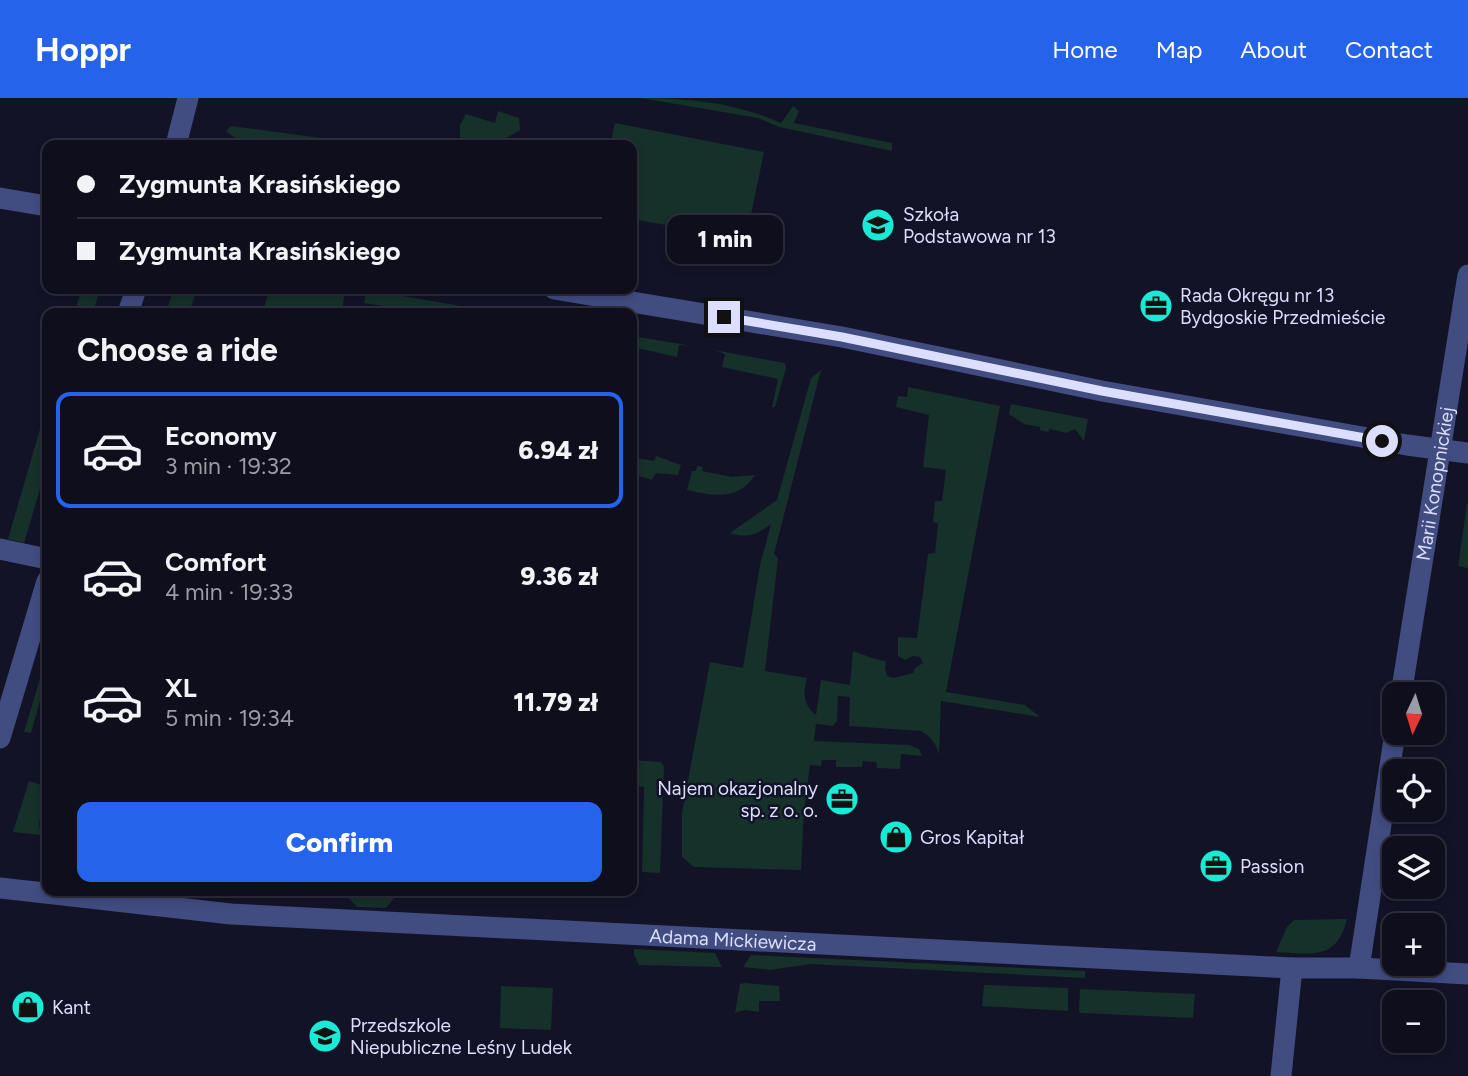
<!DOCTYPE html>
<html lang="en">
<head>
<meta charset="utf-8">
<style>
  body { margin:0; font-family:Figtree,sans-serif; background:#1c1c2a; color:#f1f3f6; height:100vh; display:flex; flex-direction:column; font-size:26px; white-space:nowrap }
  * { box-sizing:border-box; margin:0 }
  p { font-size:23px; color:#9b9ca4 }
  .icon { flex:none; width:38px; height:38px; fill:none; stroke:currentColor; stroke-width:2; stroke-linecap:round; stroke-linejoin:round }
  .map { position:relative; flex:1; overflow:hidden }
  .panel { position:absolute; left:42px; top:210px; width:595px; height:588px; display:flex; flex-direction:column; background:#0e0e1d; border-radius:14px; box-shadow:0 4px 10px #0003,0 0 0 2px #2e2e3b }
  .panel>* { flex:none }
  .banner { position:absolute; left:42px; top:42px; width:595px; height:154px; border-radius:14px; box-shadow:0 4px 10px #0003,0 0 0 2px #2e2e3b; display:grid; align-content:center; height:154px; padding:0 35px; background:#0e0e1d }
  .needle { width:46px; rotate:184deg }
  .tools { position:absolute; left:1382px; top:584px; display:grid; gap:14px }
  .tools a { display:grid; place-items:center; width:63px; height:63px; border-radius:14px; background:#0e0e1d; box-shadow:0 4px 10px #0003,0 0 0 2px #2e2e3b; font-size:35px }
  .end { position:absolute; width:32px; height:32px; margin:-16px; border:9px solid #dbdefc; background:#111; box-shadow:0 0 0 4px #111 }
  .from { border-radius:50% }
  .bubble { position:absolute; height:49px; border-radius:14px; background:#0e0e1d; box-shadow:0 4px 10px #0003,0 0 0 2px #2e2e3b; font-size:23px; font-weight:800; line-height:49px; text-align:center }
  .banner b { display:flex; align-items:center; gap:24px; height:66px; font-size:26px }
  .banner b+b { border-top:2px solid #2e2e3b }
  .banner i { width:18px; height:18px; background:#f1f3f6 }
  ul { padding:0; list-style:none }
  li { display:flex; align-items:center; gap:21px; height:116px; margin:0 14px 10px; padding:0 21px; border:4px solid transparent; border-radius:14px }
  li div { flex:1 }
  li b { display:block; font-size:26px }
  li em { font-style:normal; font-weight:800 }
  li.current { border-color:#2563eb }
  li>.icon { width:63px; height:63px; stroke-width:1.5 }
  h2 { padding:0 35px; font-size:32px; line-height:84px }
  .action { display:flex; gap:14px; margin-top:auto; padding:14px 35px }
  .action a { flex:1; height:80px; border-radius:14px; background:#2563eb; color:#fff; font-size:28px; font-weight:800; line-height:80px; text-align:center }
  header { display:flex; align-items:center; gap:42px; box-sizing:border-box; height:98px; padding:0 35px; background:#2563eb; color:#fff }
  header strong { font-size:33px }
  nav { display:flex; gap:38px; margin-inline-start:auto; font-size:24px }
  .map>svg:first-child { display:block }
</style>
</head>
<body>
<header>
<strong>Hoppr</strong>
<nav><a>Home</a><a>Map</a><a>About</a><a>Contact</a></nav>
</header>
<div class="map">
<svg width="1468" height="978" viewBox="0 0 1468 978">
  <rect width="100%" height="100%" fill="#121327"/>
  <g fill="#16302a">
    <path d="M641,0C688,0 738,5 781,25L793,8L799,13L794,25L892,45V53L779,29L758,20Z"/>
    <polygon points="498,13 519,20 520,32 495,47 467,47 460,43 460,27 466,16 495,25"/>
    <polygon points="615,25 764,54 746,141 632,121 632,47 610,47"/>
    <polygon points="231,28 336,42 336,47 244,47 226,33"/>
    <polygon points="82,191 100,191 93,215 74,215"/>
    <polygon points="174,191 197,191 189,215 177,215 167,211"/>
    <polygon points="270,191 345,191 342,215 262,215"/>
    <polygon points="367,192 502,215 427,215 364,205"/>
    <polygon points="632,238 692,248 679,247 677,259 632,249"/>
    <polygon points="714,252 785,265 786,270 775,309 772,309 778,281 722,269 725,256"/>
    <path d="M821,272L774,456L778,460L765,573L807,580C803,596 803,606 816,617L821,582L850,587L853,553L878,562L886,563L885,570L887,578L894,580L913,575L915,570L923,565L920,559L913,558L905,562L898,558V539L917,540L928,456L935,455L938,425L933,424L935,403H942L946,372L923,369L929,317L896,309L898,298L907,299L908,289L1000,308L946,594L1025,607L1040,619L941,603L939,657C936,645 931,639 921,633L849,628L850,599L838,598L837,623L833,628L816,626L814,643L909,647L919,651L922,658L901,656L900,671L877,670L876,664L863,663L862,669H836V662H822L821,668L810,667L804,713L801,772L694,769L682,759V715L710,564L743,570L760,467L771,426C758,436 747,441 730,435L777,402L811,280Z"/>
    <polygon points="1011,306 1088,321 1084,343 1075,331 1066,335 1050,331 1048,334 1040,332 1040,329 1024,326 1009,316"/>
    <polygon points="47,307 47,368 24,445 8,441"/>
    <polygon points="656,358 681,367 678,377 656,375 652,382 632,376 632,359 654,363"/>
    <path d="M697,368L703,369L702,373L732,379L755,377C738,403 713,398 687,392L692,373H696Z"/>
    <polygon points="1467,406 1468,406 1468,470 1458,468"/>
    <polygon points="47,557 47,578 31,635 24,634"/>
    <polygon points="632,662 661,664 664,669 660,775 642,774 644,689 632,687"/>
    <polygon points="29,683 47,689 39,726 41,737 13,734"/>
    <polygon points="347,793 400,793 386,810 357,809 347,798"/>
    <path d="M1347,821C1337,863 1311,856 1276,854L1287,829L1294,822Z"/>
    <polygon points="634,851 715,855 722,869 639,867 634,857"/>
    <polygon points="751,857 1085,873 1085,880 811,866 770,872 743,869"/>
    <polygon points="745,885 779,888 780,903 759,903 759,914 745,912 735,915 740,886"/>
    <polygon points="984,887 1068,890 1068,913 982,908"/>
    <polygon points="501,888 553,890 551,932 500,930"/>
    <polygon points="1080,891 1195,896 1193,920 1081,915 1079,913"/>
  </g>
  <g fill="none" stroke-linecap="round" stroke-linejoin="round">
    <g stroke="#414c81" stroke-width="21">
      <polyline points="176,47 188,0"/>
      <polyline points="0,100 47,108"/>
      <polyline points="554,191 842,239 1102,293 1407,347 1468,355"/>
      <polyline points="128,215 136,191"/>
      <polyline points="0,451 47,461"/>
      <path id="s1" d="M1401,597L1468,177"/>
      <polyline points="0,640 47,483"/>
      <path id="s2" d="M0,790L231,816L1292,870H1359L1468,876"/>
      <polyline points="1359,870 1395,635"/>
      <polyline points="1281,978 1292,870"/>
    </g>
  </g>
  <g fill="none" stroke-linecap="round" stroke-linejoin="round">
    <polyline stroke="#dbdefc" stroke-width="9" points="724,219 842,239 1102,293 1382,343"/>
  </g>
  <defs>
    <symbol id="school-disc" viewBox="-11 -11 22 22"><circle r="9.5" fill="#18ebd5" stroke="#121327"/><path d="M0-5L7-2L0 1L-7-2ZM-4 1L0 2.5L4 1V4Q0 6-4 4Z" fill="#111"/></symbol>
    <symbol id="office-disc" viewBox="-11 -11 22 22"><circle r="9.5" fill="#18ebd5" stroke="#121327"/><path d="M-6-3h4V-5.5h4V-3h4V5H-6ZM-1-4.5V-3h2v-1.5ZM-6 0V1H6V0Z" fill="#111"/></symbol>
    <symbol id="shop-disc" viewBox="-11 -11 22 22"><circle r="9.5" fill="#18ebd5" stroke="#121327"/><path d="M-5-2.5h2.3a2.7 3.5 0 0 1 5.4 0H5L5.5 6h-11ZM-1.5-2.5h3a1.5 2.3 0 0 0-3 0Z" fill="#111"/></symbol>
  </defs>
  <g fill-rule="evenodd">
    <use href="#school-disc" x="859" y="108" width="38" height="38"/>
    <use href="#office-disc" x="1137" y="189" width="38" height="38"/>
    <use href="#office-disc" x="823" y="682" width="38" height="38"/>
    <use href="#shop-disc" x="877" y="720" width="38" height="38"/>
    <use href="#office-disc" x="1197" y="749" width="38" height="38"/>
    <use href="#shop-disc" x="9" y="890" width="38" height="38"/>
    <use href="#school-disc" x="306" y="919" width="38" height="38"/>
  </g>
  <g text-anchor="middle" stroke-width="5" stroke-linejoin="round" paint-order="stroke">
    <g font-size="19" fill="#dbdefc" stroke="#121327" text-anchor="start">
      <text x="903" y="123">Szkoła<tspan x="903" dy="22">Podstawowa nr 13</tspan></text>
      <text x="1180" y="204">Rada Okręgu nr 13<tspan x="1180" dy="22">Bydgoskie Przedmieście</tspan></text>
      <text x="818" y="697" text-anchor="end">Najem okazjonalny<tspan x="818" dy="22">sp. z o. o.</tspan></text>
      <text x="920" y="746">Gros Kapitał</text>
      <text x="1240" y="775">Passion</text>
      <text x="52" y="916">Kant</text>
      <text x="350" y="934">Przedszkole<tspan x="350" dy="22">Niepubliczne Leśny Ludek</tspan></text>
    </g>
    <g font-size="19" fill="#dbdefc" stroke="#121327">
      <text dy="7" stroke="none"><textPath href="#s1" startOffset="214">Marii Konopnickiej</textPath></text>
      <text dy="7" stroke="none"><textPath href="#s2" startOffset="735">Adama Mickiewicza</textPath></text>
    </g>
  </g>
</svg>
<div class="tools">
<a><svg class="needle" viewBox="-14 -14 28 28"><path d="M0-13l5 13h-10z" fill="#e53935"/><path d="M0 13l5-13h-10z" fill="#9b9ca4"/></svg></a>
<a><svg class="icon" aria-label="locate" viewBox="0 0 24 24"><circle cx="12" cy="12" r="6"/><path d="M12 2v4M12 18v4M2 12h4M18 12h4"/></svg></a>
<a><svg class="icon" aria-label="layers" viewBox="0 0 24 24"><path d="M12 4l9 5-9 5-9-5zM3 14l9 5 9-5"/></svg></a>
<a>+</a>
<a>−</a>
</div>
<i class="end from" style="left:1382px;top:343px"></i>
<i class="end" style="left:724px;top:219px"></i>
<div class="bubble" style="left:667px;top:117px;width:116px">1 min</div>
<div class="banner">
<b><i class="from"></i>Zygmunta Krasińskiego</b>
<b><i></i>Zygmunta Krasińskiego</b>
</div>
<section class="panel">
<h2>Choose a ride</h2>
<ul>
<li class="current"><svg class="icon" aria-label="car" viewBox="0 0 24 24"><path d="M5 17H2v-5l4-1 3-4h7l3 4 3 1v5h-3M9 17h6M6 11h13"/><circle cx="7" cy="17" r="2"/><circle cx="17" cy="17" r="2"/></svg><div><b>Economy</b><p>3 min · 19:32</p></div><em>6.94 zł</em></li>
<li><svg class="icon" aria-label="car" viewBox="0 0 24 24"><path d="M5 17H2v-5l4-1 3-4h7l3 4 3 1v5h-3M9 17h6M6 11h13"/><circle cx="7" cy="17" r="2"/><circle cx="17" cy="17" r="2"/></svg><div><b>Comfort</b><p>4 min · 19:33</p></div><em>9.36 zł</em></li>
<li><svg class="icon" aria-label="car" viewBox="0 0 24 24"><path d="M5 17H2v-5l4-1 3-4h7l3 4 3 1v5h-3M9 17h6M6 11h13"/><circle cx="7" cy="17" r="2"/><circle cx="17" cy="17" r="2"/></svg><div><b>XL</b><p>5 min · 19:34</p></div><em>11.79 zł</em></li>
</ul>
<div class="action"><a>Confirm</a></div>
</section>
</div>
</body>
</html>
